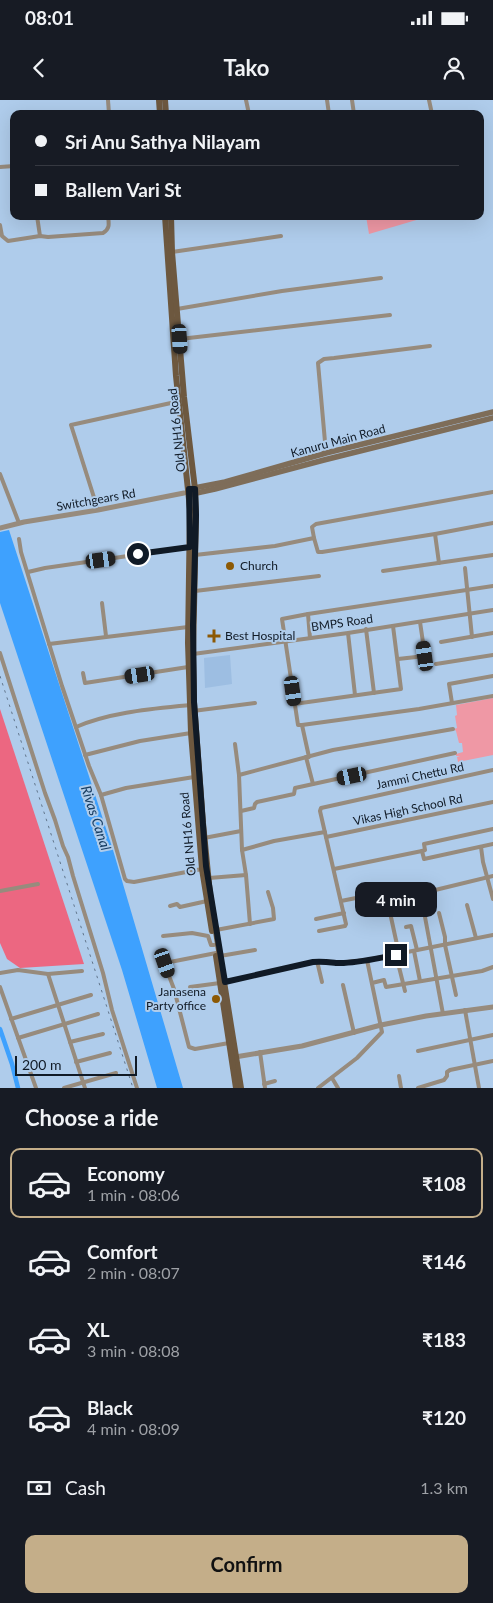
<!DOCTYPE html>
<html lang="en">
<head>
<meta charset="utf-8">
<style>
  body { margin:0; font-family:Lato,sans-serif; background:#242831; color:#f1f3f6; height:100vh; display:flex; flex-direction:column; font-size:19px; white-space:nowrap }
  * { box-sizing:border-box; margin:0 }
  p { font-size:16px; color:#9ea1a6 }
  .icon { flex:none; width:28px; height:28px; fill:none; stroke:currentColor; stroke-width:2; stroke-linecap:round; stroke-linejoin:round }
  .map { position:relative; height:988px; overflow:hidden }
  .panel { display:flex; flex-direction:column; background:#171b24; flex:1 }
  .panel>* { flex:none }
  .banner { position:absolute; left:10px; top:10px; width:474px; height:110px; border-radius:10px; box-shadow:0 5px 20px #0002; display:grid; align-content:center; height:110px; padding:0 25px; background:#171b24 }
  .scale { position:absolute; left:15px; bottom:12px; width:122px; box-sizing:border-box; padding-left:5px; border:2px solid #101a26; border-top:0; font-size:14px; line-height:18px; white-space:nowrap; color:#101a26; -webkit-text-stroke:4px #afcceb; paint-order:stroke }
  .end { position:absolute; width:22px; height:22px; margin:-11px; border:6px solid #101a26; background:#fff; box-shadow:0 0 0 2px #fff }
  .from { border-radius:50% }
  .bubble { position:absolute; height:35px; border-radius:10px; background:#171b24; box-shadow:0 5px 20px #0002; font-size:16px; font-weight:700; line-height:35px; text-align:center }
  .car { position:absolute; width:15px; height:30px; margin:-15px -8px; border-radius:6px; box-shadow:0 0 4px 1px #0007; background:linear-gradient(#222 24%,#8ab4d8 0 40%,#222 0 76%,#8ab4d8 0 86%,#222 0) }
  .banner b { display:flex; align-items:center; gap:18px; height:48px; font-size:19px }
  .banner b+b { border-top:1px solid #363941 }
  .banner i { width:12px; height:12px; background:#f1f3f6 }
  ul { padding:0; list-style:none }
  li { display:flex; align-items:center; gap:15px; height:70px; margin:0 10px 8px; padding:0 15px; border:2px solid transparent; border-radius:10px }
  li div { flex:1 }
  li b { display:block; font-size:19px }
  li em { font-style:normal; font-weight:700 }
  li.current { border-color:#c4ae89 }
  li>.icon { width:45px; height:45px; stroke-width:1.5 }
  h2 { padding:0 25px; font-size:22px; line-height:60px }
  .pay { display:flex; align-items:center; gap:12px; height:55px; padding:0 25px; font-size:19px }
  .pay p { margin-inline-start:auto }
  .action { display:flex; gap:10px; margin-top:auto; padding:10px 25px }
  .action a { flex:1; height:58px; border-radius:10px; background:#c4ae89; color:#111; font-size:20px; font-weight:700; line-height:58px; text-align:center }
  .status { display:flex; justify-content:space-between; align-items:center; height:35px; padding:0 25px; background:#171b24; direction:ltr }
  .status svg { height:14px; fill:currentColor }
  header { display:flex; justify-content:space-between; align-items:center; height:65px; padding:0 25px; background:#171b24; font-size:22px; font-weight:700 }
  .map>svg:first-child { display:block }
</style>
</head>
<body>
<div class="status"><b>08:01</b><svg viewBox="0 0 49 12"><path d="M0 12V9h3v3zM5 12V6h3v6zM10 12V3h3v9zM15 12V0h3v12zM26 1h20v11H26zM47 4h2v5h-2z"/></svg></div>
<header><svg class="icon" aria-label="back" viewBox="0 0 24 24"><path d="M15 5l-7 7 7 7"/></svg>Tako<svg class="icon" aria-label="person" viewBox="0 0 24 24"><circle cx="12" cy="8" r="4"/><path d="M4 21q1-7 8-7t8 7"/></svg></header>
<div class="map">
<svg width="493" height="988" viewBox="0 0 493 988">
  <rect width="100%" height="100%" fill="#afcceb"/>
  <polygon fill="#9dbee2" points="230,555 232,584 205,588 204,558"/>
  <g fill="#ef98a5">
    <polygon points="366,116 430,116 369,134"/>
    <polygon points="493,598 493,655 458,662 457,657 460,656 456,656 456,654 463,652 462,643 459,643 456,631 454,629 457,628 455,616 457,615 456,605"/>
  </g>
  <polygon fill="#ec6781" points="0,609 84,864 20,868 7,859 0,843"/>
  <polygon fill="#3ea1fe" points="9,430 113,750 183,988 157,988 122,870 0,503 0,432"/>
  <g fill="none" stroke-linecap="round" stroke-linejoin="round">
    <polyline stroke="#3ea1fe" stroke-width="4.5" points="0,929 12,964 18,988"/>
    <g stroke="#978b7d" stroke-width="4">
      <polyline points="108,0 109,14"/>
      <polyline points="246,0 249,14"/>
      <polyline points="327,0 329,14"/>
      <polyline points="352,0 354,14"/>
      <polyline points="429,0 432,14"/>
      <polyline points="0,67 14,66"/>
      <polyline points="37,116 40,136"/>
      <path d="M0,125L2,136L8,141L40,136L48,137L103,133C110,129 109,124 108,116"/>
      <polyline points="172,152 281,136"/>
      <polyline points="177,209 282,191 381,178"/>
      <polyline points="180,239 390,215"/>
      <polyline points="326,353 318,263 324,259 334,258 430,246"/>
      <polyline points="0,374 19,423"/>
      <polyline points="98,410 71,325 180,301"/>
      <polyline points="435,434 439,463"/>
      <polyline points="314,438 312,427 316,424 493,392"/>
      <polyline points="19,439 21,452 62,586 89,666 101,695 125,779 127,781 134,782 202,769"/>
      <polyline points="195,455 275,446 314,438 318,452 322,452 435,434 493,423"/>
      <polyline points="465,468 472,537"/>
      <polyline points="383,471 493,455"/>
      <polyline points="28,472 45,468 190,447"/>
      <polyline points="195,491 319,476"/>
      <polyline points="102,503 106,536"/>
      <polyline points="308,514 282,519 298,625 302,625 309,657"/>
      <polyline points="366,529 374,593"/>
      <polyline points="348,533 355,595"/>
      <polyline points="310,538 308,514 493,486"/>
      <polyline points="441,542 493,533"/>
      <polyline points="49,544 188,527"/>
      <polyline points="0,553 45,693 55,720 63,746 68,757 73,776 103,873 112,910 137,988"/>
      <polyline points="193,554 348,533 493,510"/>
      <polyline points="398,559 425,556 420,522"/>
      <polyline points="436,564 493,555"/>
      <polyline points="83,573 85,583 188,567"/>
      <polyline points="452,603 449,584 493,576"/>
      <polyline points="294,604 401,589 393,526"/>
      <polyline points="193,611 255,603"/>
      <polyline points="302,625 419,609 493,596"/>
      <path d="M76,627C111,612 152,609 190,605"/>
      <polyline points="235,644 239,675 242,750 246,775 250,824"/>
      <polyline points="85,655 140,641 191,633"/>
      <polyline points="306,657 313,684"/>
      <polyline points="239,675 333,650 453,629"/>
      <polyline points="101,695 126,688 194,677"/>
      <polyline points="241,711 254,708 255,704 257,702 294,694 295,688 455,653"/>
      <polyline points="493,729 424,744 425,750 422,751 424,759 493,744"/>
      <polyline points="326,737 493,702"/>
      <polyline points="204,738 241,731"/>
      <polyline points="481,747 483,762 493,799"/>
      <polyline points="242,750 274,741 325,732"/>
      <polyline points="334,769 422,751"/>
      <polyline points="209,778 246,775"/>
      <polyline points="0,791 38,784"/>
      <polyline points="427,792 493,776"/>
      <polyline points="341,801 366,796"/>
      <polyline points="467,805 476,838"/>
      <polyline points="170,806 177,804 180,807 207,801"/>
      <polyline points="389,808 399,854"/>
      <polyline points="439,813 445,837 445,845 456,895"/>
      <polyline points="425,817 443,914"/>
      <polyline points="316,819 344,813"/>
      <polyline points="406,827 411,826 417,850"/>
      <polyline points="216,830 274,819 273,808 268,792"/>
      <polyline points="319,831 345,826 346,824 320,711 321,708 493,670"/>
      <polyline points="163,836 192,833 208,836 211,845 214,845"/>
      <polyline points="414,851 420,881"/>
      <polyline points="396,855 405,891"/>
      <polyline points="220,856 255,850"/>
      <polyline points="163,860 174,889 189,947 195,949 229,943"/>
      <polyline points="317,861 322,882"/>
      <polyline points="165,863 216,853"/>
      <polyline points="0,873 18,870 48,874 82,871"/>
      <polyline points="48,874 85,988"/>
      <polyline points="225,882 313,862 324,861 336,863 367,860 493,835"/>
      <polyline points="372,883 384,880 386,887 482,871 493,867"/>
      <polyline points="343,885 354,933"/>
      <polyline points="0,887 36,988"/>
      <polyline points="190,887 220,883"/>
      <polyline points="465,910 479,988"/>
      <polyline points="11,919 91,895"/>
      <polyline points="18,938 98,914"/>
      <polyline points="70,942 103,934"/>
      <polyline points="418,951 493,935"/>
      <polyline points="260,952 265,988"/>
      <polyline points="76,962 110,953"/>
      <polyline points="399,976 401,988"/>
      <polyline points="332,978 338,988"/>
      <polyline points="264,984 275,981"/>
      <polyline points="64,988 116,973"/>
      <polyline points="318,988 357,958 382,932 367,860"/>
      <polyline points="418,988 444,980 447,976 447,972 450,970 493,961"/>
    </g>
    <g stroke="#978b7d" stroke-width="5">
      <polyline points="0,428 24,422 98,410 184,393"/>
      <polyline points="235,957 302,946 381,925 426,916 493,907"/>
    </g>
    <g stroke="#7e6d59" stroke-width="5.5">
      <polyline points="189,389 225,382 326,353 493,312"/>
      <polyline points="192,394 215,389 324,360 493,318"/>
    </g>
    <g stroke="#6d583f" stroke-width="6">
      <polyline points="159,0 160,14"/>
      <polyline points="165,0 166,14"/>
      <polyline points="165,116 176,276 190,409 188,543 191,633 202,769 212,831"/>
      <polyline points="171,116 172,152 184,297 195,389 196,415 193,554 194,602 203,723 210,794 241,988"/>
      <polyline points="216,856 236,988"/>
    </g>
    <polyline stroke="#61758b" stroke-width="1" stroke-dasharray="2.5 5" stroke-linecap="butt" points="0,576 133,988"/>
  </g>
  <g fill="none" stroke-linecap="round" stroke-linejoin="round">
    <path stroke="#101a26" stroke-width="6" d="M138,454L190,447L189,389H195L196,415L193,525L194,602L206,766L225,882L313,862C321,861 328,862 337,863C355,864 378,858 396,855"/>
  </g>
  <g fill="#8c5904" stroke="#afcceb" stroke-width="2">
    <circle cx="230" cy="466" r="5"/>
    <path d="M211.5 528.5h5v5h5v5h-5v5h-5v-5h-5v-5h5z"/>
    <circle cx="216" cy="899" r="5"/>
  </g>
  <g text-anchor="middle" stroke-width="4" stroke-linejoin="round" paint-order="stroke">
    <g font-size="12" fill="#101a26" stroke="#afcceb">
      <text transform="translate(177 330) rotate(-96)" y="4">Old NH16 Road</text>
      <text transform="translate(338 341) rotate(-15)" y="4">Kanuru Main Road</text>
      <text transform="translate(96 400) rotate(-10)" y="4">Switchgears Rd</text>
      <text transform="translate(342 523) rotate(-8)" y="4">BMPS Road</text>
      <text transform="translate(420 676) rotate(-12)" y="4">Jammi Chettu Rd</text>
      <text transform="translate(408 710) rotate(-12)" y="4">Vikas High School Rd</text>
      <text transform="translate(188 734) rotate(-95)" y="4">Old NH16 Road</text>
    </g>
    <g font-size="12" fill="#101a26" stroke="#afcceb" text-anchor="start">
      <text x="240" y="470">Church</text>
      <text x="225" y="540">Best Hospital</text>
      <text x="206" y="896" text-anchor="end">Janasena<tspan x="206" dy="14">Party office</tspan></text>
    </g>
    <g font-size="14" font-style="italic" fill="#183e63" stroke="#afcceb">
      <text transform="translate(96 718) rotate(72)" y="5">Rivas Canal</text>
    </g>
  </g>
</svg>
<div class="scale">200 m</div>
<i class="end from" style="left:138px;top:454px"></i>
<i class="end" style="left:396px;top:855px"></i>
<div class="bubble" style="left:355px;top:782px;width:82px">4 min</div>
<i class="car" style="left:180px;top:239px;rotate:176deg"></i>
<i class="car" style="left:101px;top:460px;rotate:82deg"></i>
<i class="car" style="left:425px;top:556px;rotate:352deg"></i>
<i class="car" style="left:140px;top:575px;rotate:261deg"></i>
<i class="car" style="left:293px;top:591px;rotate:172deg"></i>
<i class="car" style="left:352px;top:676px;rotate:258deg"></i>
<i class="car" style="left:165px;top:863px;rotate:161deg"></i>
<div class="banner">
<b><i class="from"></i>Sri Anu Sathya Nilayam</b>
<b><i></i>Ballem Vari St</b>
</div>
</div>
<section class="panel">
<h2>Choose a ride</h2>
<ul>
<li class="current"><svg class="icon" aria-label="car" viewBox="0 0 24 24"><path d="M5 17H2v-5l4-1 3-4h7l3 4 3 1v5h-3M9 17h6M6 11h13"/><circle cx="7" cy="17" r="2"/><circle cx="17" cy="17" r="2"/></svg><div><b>Economy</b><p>1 min · 08:06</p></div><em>₹108</em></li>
<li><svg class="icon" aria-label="car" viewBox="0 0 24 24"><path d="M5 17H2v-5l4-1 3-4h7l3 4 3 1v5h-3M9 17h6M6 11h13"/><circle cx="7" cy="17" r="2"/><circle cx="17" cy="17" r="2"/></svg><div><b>Comfort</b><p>2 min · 08:07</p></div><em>₹146</em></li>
<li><svg class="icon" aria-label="car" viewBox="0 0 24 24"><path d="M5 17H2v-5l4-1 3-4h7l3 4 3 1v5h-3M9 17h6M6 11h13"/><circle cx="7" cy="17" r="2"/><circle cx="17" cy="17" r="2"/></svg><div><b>XL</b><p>3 min · 08:08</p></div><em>₹183</em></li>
<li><svg class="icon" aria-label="car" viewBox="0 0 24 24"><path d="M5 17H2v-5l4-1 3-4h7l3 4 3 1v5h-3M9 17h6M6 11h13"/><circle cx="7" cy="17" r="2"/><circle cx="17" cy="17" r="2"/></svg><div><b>Black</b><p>4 min · 08:09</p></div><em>₹120</em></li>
</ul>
<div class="pay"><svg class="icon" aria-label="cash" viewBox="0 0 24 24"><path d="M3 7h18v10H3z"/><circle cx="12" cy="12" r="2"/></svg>Cash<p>1.3 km</p></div>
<div class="action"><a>Confirm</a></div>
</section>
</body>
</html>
